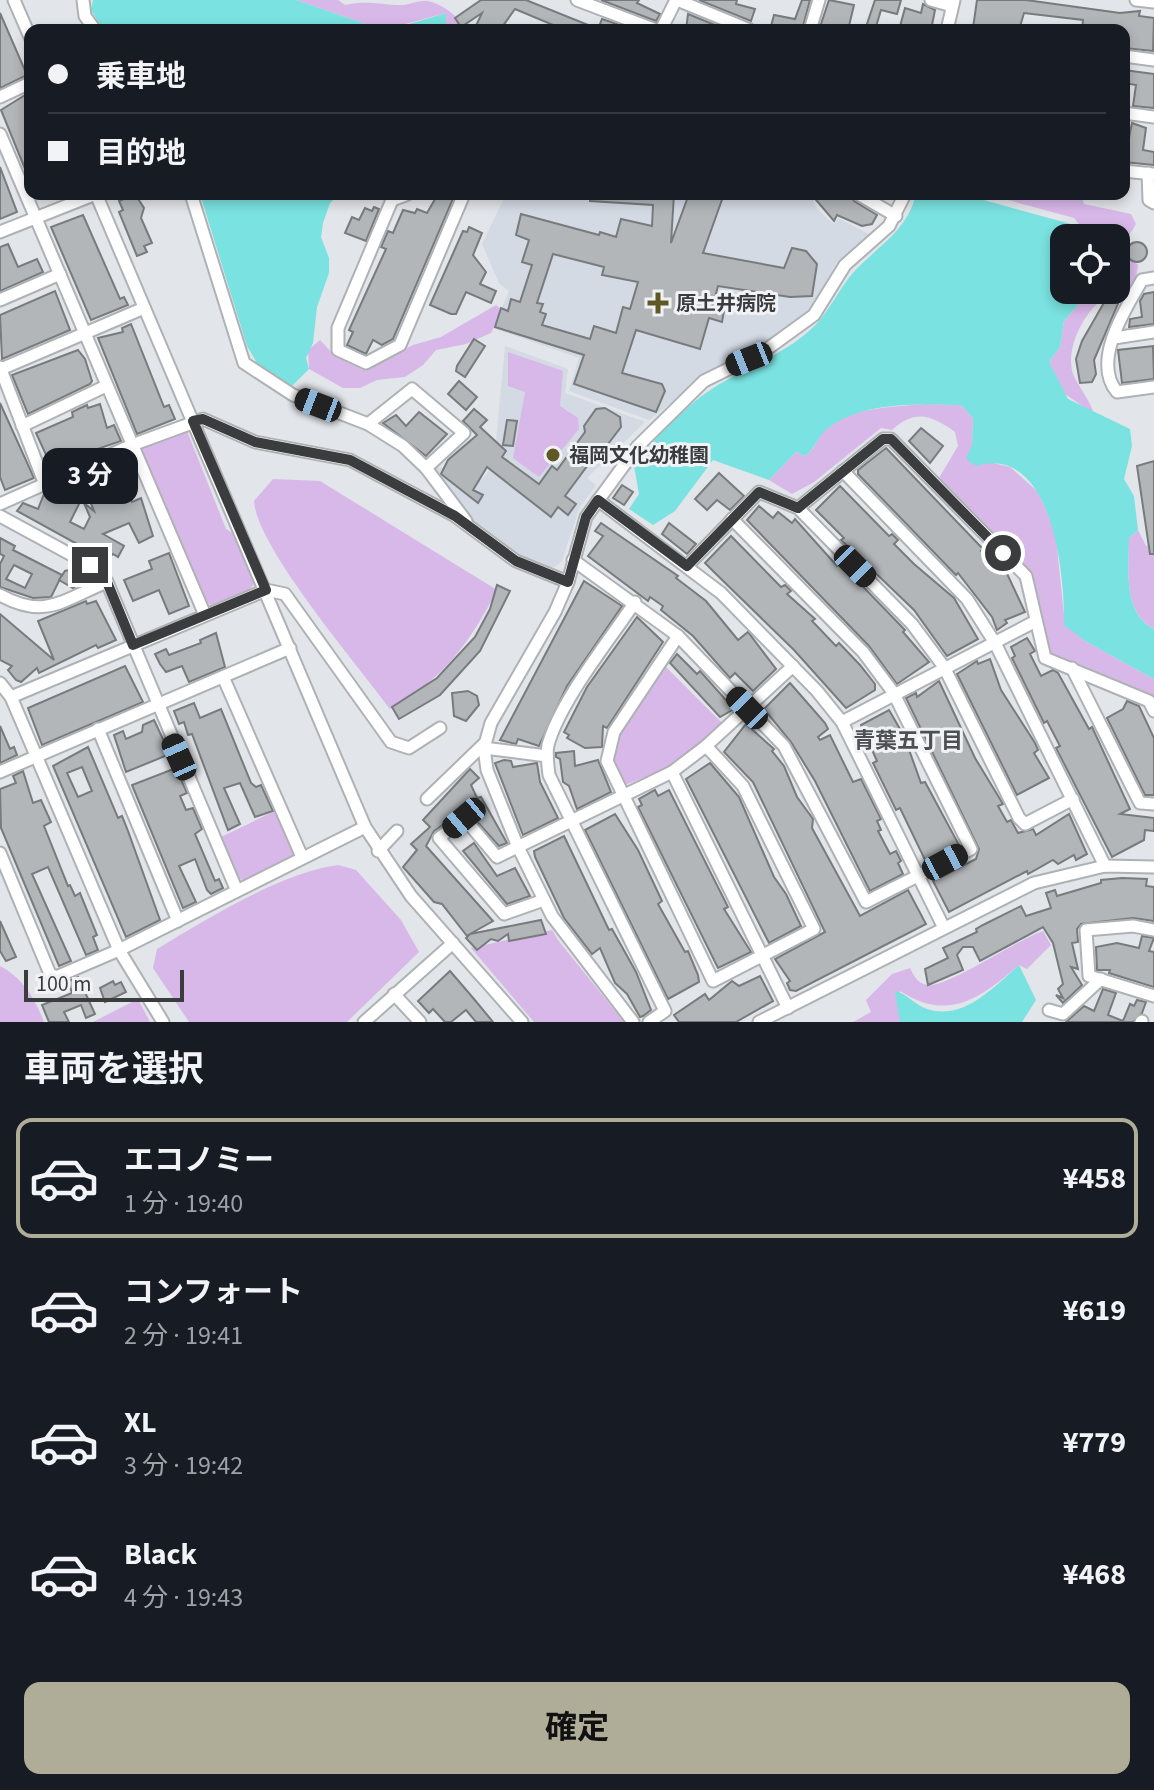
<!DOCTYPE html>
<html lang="ja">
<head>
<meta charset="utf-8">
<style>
  body { margin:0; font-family:"Source Sans 3","Noto Sans JP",sans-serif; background:#242831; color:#f1f3f6; height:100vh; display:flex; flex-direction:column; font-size:30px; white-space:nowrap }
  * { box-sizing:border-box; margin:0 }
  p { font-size:26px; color:#9ea1a6 }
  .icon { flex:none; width:44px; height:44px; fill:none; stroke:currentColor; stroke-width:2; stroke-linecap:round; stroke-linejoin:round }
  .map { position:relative; height:1022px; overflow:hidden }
  .sheet { display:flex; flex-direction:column; background:#171b24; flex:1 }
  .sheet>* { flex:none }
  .guide { position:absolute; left:24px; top:24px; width:1106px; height:176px; border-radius:16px; box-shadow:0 4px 12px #0003; display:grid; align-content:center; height:176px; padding:0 24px; background:#171b24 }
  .controls { position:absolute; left:1050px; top:224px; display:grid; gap:16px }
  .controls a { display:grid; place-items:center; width:80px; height:80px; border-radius:16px; background:#171b24; box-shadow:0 4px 12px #0003; font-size:40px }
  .scale { position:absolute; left:24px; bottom:20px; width:160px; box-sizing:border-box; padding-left:8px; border:4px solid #3b3c3d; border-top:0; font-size:22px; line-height:28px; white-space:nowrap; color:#3b3c3d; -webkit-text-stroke:6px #f0f2f6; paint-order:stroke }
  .end { position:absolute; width:36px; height:36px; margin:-18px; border:10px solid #3b3c3d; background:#fff; box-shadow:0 0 0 4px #fff }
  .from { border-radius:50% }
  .bubble { position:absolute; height:56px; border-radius:16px; background:#171b24; box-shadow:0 4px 12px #0003; font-size:26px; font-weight:700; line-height:56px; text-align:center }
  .car { position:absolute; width:24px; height:48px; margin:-24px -12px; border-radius:10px; box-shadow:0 0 6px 2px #0007; background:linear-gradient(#222 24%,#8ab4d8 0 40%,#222 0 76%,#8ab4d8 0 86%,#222 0) }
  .guide b { display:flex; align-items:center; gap:28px; height:76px; font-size:30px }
  .guide b+b { border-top:2px solid #363941 }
  .guide i { width:20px; height:20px; background:#f1f3f6 }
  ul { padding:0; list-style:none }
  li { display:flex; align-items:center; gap:24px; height:120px; margin:0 16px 12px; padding:0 8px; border:4px solid transparent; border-radius:16px }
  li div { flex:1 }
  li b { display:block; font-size:30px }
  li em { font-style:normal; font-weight:700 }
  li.active { border-color:#afad98 }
  li>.icon { width:72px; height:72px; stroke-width:1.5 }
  h2 { padding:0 24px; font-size:36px; line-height:96px }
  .primary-button { display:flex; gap:16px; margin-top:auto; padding:16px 24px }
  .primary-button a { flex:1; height:92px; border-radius:16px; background:#afad98; color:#111; font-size:32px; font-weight:700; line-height:92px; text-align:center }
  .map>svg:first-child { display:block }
</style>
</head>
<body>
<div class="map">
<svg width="1154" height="1022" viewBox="0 0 1154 1022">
  <rect width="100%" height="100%" fill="#e2e5e9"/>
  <g fill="#d3dae4">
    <polygon points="506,194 810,194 817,209 834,224 838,218 871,235 836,264 806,316 755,353 716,368 649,420 569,391 579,358 493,328 509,291 499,283 482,244"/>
    <polygon points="505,346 568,369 565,393 645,422 587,478 596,485 579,509 562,561 555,567 545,567 520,557 482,531 433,474 432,467 465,468 483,479 494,463"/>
  </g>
  <g fill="#d8b8e9">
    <path d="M296,0H338L345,5C366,0 381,5 402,5C410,5 419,0 428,1C442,4 456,15 464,26L460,30H441L446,26V13L383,30Z"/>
    <path d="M986,194H1081L1084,204L1131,214L1136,224L1120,250L1138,265C1137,273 1135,288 1126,292C1117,297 1107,295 1098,303C1081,318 1064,354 1074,376C1080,389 1089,399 1094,414L1062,392L1049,362L1060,347L1064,321L1091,290H1116V238H1090L1074,218Z"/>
    <polygon points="496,305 502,310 491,333 466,344 436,350 423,365 405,377 377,380 360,388 343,388 309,369 308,350 320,340 336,357 363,370 413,345 441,337"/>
    <polygon points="508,352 563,371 560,406 578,418 579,429 539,477 513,458 525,392 508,386"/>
    <path d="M925,404L961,405L973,418L972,445L989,462L1010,467L1037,491L1055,528L1065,625L1085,641L1154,679V699L1151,694L1050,652L1027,571L939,478L958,446L955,432C931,415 915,409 892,430L881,428L814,482L792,494L769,480L796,452L805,456C816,448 816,440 823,431C841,407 898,407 925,404Z"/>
    <polygon points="187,431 226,529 234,534 255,583 249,590 211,605 204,601 140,449"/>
    <path d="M273,479L320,481L497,590C469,644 444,678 390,709C358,665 257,548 254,501Z"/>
    <path d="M1138,530L1146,546L1154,545V629C1122,613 1129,567 1129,538Z"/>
    <path d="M665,666L723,724L667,768L625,785C618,776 612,769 612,758C610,733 650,686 665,666Z"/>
    <polygon points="277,810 296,853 294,858 243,880 237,878 221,837"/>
    <path d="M338,865L356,870L401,920L419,952L347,1022H189L153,968L157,949C207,919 280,873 338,865Z"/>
    <polygon points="552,930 558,940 624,1022 534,1022 471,948"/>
    <path d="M1043,931L1051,945L1027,969L1019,965C980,999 948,1022 900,991V1022H853L871,1012L866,1000L892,974L910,968C914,976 917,983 927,985C946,989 1018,939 1043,931Z"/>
    <path d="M0,966C23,978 35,999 44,1022H0Z"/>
    <polygon points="138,999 150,1022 93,1022"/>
  </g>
  <g fill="#7ae2e0">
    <polygon points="93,0 296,0 383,30 103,30 91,10"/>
    <polygon points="446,13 446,26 441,30 389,30"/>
    <polygon points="200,194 339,194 330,203 323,223 321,237 329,258 329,273 317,307 313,343 306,358 309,369 292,386 257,363 247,346"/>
    <path d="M916,194H962L1078,226L1090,238H1064V290H1091L1064,321L1060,347L1049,362L1068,399L1130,429L1132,446L1124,479L1134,496L1138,530L1129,538C1129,567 1122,613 1154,629V679L1085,641L1064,625C1065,576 1053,443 976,466L966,459L972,445L973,418L961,405C919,404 863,401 828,428C818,435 816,448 805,456L796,452L769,480L713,460L675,511L653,525L629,509L639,494L634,466C655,437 687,404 718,385C748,367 781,355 808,332C828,315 836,293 852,274C877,246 907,232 916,194Z"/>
    <path d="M1019,965L1036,1000L1022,1022H900L895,991C906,993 915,1005 927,1009C963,1021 994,987 1019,965Z"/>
  </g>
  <g fill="#b2b6b8" stroke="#777b7d" stroke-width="2" fill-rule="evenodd">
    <polygon points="481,0 526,0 598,29 602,19 617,24 614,30 565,30 515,9 500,30 474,30 482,13 461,27 455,18"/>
    <polygon points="601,0 639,0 637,3 660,14 656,21"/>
    <polygon points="699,0 737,0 736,4 755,9 751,21"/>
    <polygon points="802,0 810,0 802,30 770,30 774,15 795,19"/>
    <polygon points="829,0 854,5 848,30 819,30"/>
    <polygon points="875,0 901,0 897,14 881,10 875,30 865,30"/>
    <polygon points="977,0 1026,0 1120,13 1140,11 1139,16 1154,18 1153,51 1124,48 1124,30 1082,30 1083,20 1024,13 1019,30 973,28"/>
    <polygon points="923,4 935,10 931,30 899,30 905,8 921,13"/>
    <polygon points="0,13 27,75 0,88"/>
    <polygon points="688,14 715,25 713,30 686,30"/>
    <polygon points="1124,70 1154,74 1154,108 1133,106 1136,85 1124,83"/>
    <polygon points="30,92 30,181 1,110"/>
    <polygon points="1132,123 1146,128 1143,150 1154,152 1154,165 1124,162"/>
    <polygon points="0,167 17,212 0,219"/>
    <polygon points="135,194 144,208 141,218 152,243 144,246 147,252 137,256 119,212 123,210 119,201"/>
    <polygon points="438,194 455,194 393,339 382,345 373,340 366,354 347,345 353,332 349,330 386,249 381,247 388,231 393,233 403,210 415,213 417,209 427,213"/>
    <path d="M590,194H674L671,243L689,194H724L703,253L784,268L792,248L806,251L817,264L812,296L790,297L718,286L712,308L724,311L722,322L709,318L700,349L636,330L622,373L662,384L665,391L656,412L574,384L584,355L495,327L501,308L508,311L511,299L520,302L532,265L522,262L529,240L516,235L521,214L599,235L600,232L616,237L621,219L652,226L653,205L590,201ZM553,254L604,267L602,275L638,282L630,309L623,307L616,333L594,326L590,339L542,325L546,314L540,312L543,304L537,303Z"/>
    <polygon points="811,194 850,194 854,201 877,215 872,224 862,226 837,215 834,221"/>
    <polygon points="374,207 379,209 366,241 345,233 352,217 359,220 365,208 372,211"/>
    <polygon points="83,215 120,299 124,297 128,305 91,320 51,227"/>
    <polygon points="469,227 482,233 473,255 486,272 480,284 496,291 491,303 466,292 456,314 451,314 430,305 463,231 467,232"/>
    <circle cx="1137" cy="252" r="10"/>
    <polygon points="8,244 18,267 37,259 43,272 0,291 0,247"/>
    <polygon points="55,291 70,330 2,359 0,315"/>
    <polygon points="1154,292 1154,324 1129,327 1130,319 1142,317 1140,301 1144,294"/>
    <polygon points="1109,294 1120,299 1094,360 1096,374 1092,382 1080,383 1076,359 1082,341"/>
    <polygon points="131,324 164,407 169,405 175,419 137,434 98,338 123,332 122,328"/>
    <polygon points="474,339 485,346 465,377 456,371 457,366"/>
    <polygon points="1153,346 1154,379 1122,383 1118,350"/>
    <polygon points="78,350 85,359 92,381 90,384 28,414 12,375"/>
    <polygon points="459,381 477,397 466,410 448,394"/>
    <polygon points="0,403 34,478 5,490 0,477"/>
    <polygon points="100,404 107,428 114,425 121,441 62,461 64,465 53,470 36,433 73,417 72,412 87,405 88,408"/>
    <polygon points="605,408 620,417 621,427 608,444 602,446 565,496 576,504 568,515 558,507 551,517 487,467 473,490 483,495 478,503 441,474 448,460 477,435 463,421 474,409 487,420 480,427 506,451 502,457 539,484 552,466 557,470 585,432 584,426 596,409"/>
    <polygon points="419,412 447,434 426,456 383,423 396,415 406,426"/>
    <polygon points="507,420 517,421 513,446 503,445"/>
    <polygon points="921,428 943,446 930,463 909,441"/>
    <polygon points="886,448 983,549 981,551 999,568 1003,565 1025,612 1005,620 1007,623 997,630 992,617 958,573 956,575 858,474 858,470"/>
    <polygon points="1154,461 1154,554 1150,554 1137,466"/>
    <polygon points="112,464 132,502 141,498 153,536 139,543 129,523 103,534 124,546 118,557 113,554 106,560 17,511 23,503 38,509 44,494 60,489 80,502 70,522 84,529 90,517 84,503 94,511 80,477"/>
    <polygon points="719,473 744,496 730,510 717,500 707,510 695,499"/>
    <polygon points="622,485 633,492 624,505 613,498"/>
    <polygon points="840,486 889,536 892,534 898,540 894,544 914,564 954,598 978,639 947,656 914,610 841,540 844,538 816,510"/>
    <polygon points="759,506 773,518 778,512 792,523 795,519 837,566 840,563 905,630 903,632 929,662 897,684 869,646 747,520"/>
    <polygon points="601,523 678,576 676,578 706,601 738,640 748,632 776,669 753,691 735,673 730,678 693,636 661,610 663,606 650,597 648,601 588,556 603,536 595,531"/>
    <polygon points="669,523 696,544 687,554 662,534"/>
    <polygon points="731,536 781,587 785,585 791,591 787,594 815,619 812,621 836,646 839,643 860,665 875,684 875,690 846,708 794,650 714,572 705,563"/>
    <path d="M0,538L15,546L13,550L62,575L51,597L33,598L0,587V564L4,556L0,554ZM14,565L32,574L25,588L6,579Z"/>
    <polygon points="169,553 189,606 169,614 159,590 133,601 124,580 152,569 149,561"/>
    <polygon points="73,569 85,579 73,588 59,580 65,571"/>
    <polygon points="584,581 622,606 567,686 539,746 518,739 516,744 500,740"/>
    <polygon points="497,585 510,591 480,651 440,695 399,719 392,707 437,678 475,637 490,609"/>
    <polygon points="86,601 87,604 96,601 116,640 98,648 96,645 39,673 37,668 21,682 16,680 8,670 12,666 0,660 0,614 54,660 38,621"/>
    <polygon points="637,617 663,642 607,728 603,726 602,747 585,748 567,738 569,735 564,732 587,687"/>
    <polygon points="216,633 225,667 189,682 182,666 166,672 160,664 155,654 166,649 169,655 201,643 200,640"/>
    <polygon points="1027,638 1035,651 1030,654 1041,676 1053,670 1058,673 1089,729 1092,727 1130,809 1120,814 1154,818 1154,831 1145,830 1144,840 1112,857 1056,748 1060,746 1047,721 1044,723 1012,658 1015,656 1011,647"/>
    <polygon points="677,654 697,674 700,671 734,709 720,717 670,663"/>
    <polygon points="990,659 1001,690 1035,743 1038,750 1034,753 1049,778 1017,795 957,674 977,661 978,664"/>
    <polygon points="125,666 143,702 42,745 28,708"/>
    <polygon points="939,681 975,758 1003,804 998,806 1007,822 1011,820 1018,833 1033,829 1036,835 1069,814 1087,854 1076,860 1074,855 1058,864 1053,860 1028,874 1027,871 949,912 933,881 976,859 979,849 906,698 916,693 917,697"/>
    <polygon points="790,683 825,723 828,729 818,737 820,740 830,735 853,782 861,779 881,819 877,821 881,830 878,831 890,854 896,851 901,861 898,863 903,874 870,891 815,781 791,742 764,709"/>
    <polygon points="468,691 477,696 479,705 466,721 454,716 452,693"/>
    <polygon points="1127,701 1139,706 1154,738 1154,795 1145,795 1107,718 1123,709"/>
    <polygon points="194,703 200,718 221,709 251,783 256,787 261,785 273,811 255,817 240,783 224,788 240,824 228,830 192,734 188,735 184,722 179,724 174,711"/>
    <polygon points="889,710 904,736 921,783 925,782 959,845 926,862 900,808 896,810 873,763 877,761 861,725"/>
    <polygon points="154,720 170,754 126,772 114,735 123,731 126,739 142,732 143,725"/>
    <polygon points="746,724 774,749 772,751 784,766 797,797 813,819 812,828 860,916 908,890 926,924 796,991 790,990 787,983 790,981 775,959 825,932 753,782 724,752"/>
    <polygon points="0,726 10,749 14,747 17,755 0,763"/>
    <path d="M88,747L118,818L122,816L128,831L160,920L126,937L53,766ZM82,767L92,791L78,797L67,773Z"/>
    <polygon points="574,751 575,766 598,760 611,792 577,809 569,786 563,782 560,759 556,757 556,753"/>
    <polygon points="504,760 511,761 513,767 537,763 540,782 558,818 523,835 495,763"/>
    <polygon points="710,763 739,797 774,877 786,894 801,926 769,943 686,779"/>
    <polygon points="176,768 187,793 180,796 186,810 193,808 202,829 195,834 215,881 219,879 223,888 211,894 207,890 195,859 179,866 196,902 183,908 132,785"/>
    <polygon points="470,769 479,778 471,785 477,798 481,797 507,843 499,846 466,809 434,831 426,846 493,921 470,934 541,920 546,934 509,941 508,934 498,941 491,939 477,950 466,938 470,934 467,936 442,904 434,902 403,867 417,850 411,844 430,827 423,820"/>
    <polygon points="23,771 33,803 41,800 51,822 44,826 68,886 70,885 75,896 80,893 97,935 93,937 98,950 86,955 48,867 32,874 71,961 59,966 1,828 0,789 16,783 13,776"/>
    <polygon points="655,790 658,796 669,790 728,907 724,909 751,952 718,968 638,807 642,805 639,799"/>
    <polygon points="615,814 638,850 662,901 658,904 685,952 688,951 698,975 699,982 668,999 585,830"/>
    <polygon points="564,836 609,930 612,929 636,972 651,1010 643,1016 640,1017 627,994 615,983 600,948 592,954 564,918 535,857 534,851"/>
    <polygon points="474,843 497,876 515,868 530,896 507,904 463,851"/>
    <polygon points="1122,878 1147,879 1146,886 1154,887 1154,921 1133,918 1081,924 1077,929 1078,942 1072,943 1078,969 1071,967 1082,985 1063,1003 1056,995 1063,998 1058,989 1063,984 1053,943 1043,927 980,961 973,947 963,947 957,955 963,970 928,985 925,969 948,958 943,948 977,932 976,929 983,925 1021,906 1026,916 1051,908 1046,893 1055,890 1057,896 1101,883 1101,880"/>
    <polygon points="0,921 16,957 6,961 0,951"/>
    <polygon points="1142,936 1154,938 1149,951 1154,952 1154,987 1109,973 1110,970 1097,970 1096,947 1117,943 1139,948"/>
    <polygon points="450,971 474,999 493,1022 476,1022 466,1010 451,1022 445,1022 433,1009 429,1013 418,1001"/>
    <polygon points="760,976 773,1001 736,1022 679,1022 674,1015 705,994 709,1000 732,981 739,986"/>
    <polygon points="78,977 95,1014 86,1018 81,1005 64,1012 69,1022 49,1022 42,1005 72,993 68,981"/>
    <polygon points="113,981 115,985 121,982 126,992 105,1002 100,988"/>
    <polygon points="1103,989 1116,993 1108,1015 1123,1021 1130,1004 1134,1006 1137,1000 1146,1002 1142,1013 1133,1022 1066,1022 1084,1006 1094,1011"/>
  </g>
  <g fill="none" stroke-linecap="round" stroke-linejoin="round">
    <defs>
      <g id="minor">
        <polyline points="14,0 30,37"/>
        <polyline points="83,0 85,16 95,30"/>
        <polyline points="577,0 656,30"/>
        <polyline points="677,0 750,30"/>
        <polyline points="931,0 952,6"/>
        <polyline points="1136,0 1154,2"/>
        <polyline points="661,30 676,0"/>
        <polyline points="810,30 819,0"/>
        <polyline points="947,30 954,0"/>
        <polyline points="1124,56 1154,60"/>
        <polyline points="0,97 30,83"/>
        <polyline points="1124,113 1154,117"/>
        <polyline points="0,134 205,615"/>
        <polyline points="1124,171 1153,174"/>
        <polyline points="1148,173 1149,200 1154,203"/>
        <polyline points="96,194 365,827 411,896 522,1022"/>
        <polyline points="191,194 244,363 293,395 368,424 403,446 426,468 466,521"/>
        <polyline points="408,194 392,200 338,328 338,350 366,363 400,345 464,194"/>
        <polyline points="858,194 896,216"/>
        <polyline points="0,232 96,194"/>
        <path d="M1154,278L1142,280C1126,308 1091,361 1117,392L1154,387"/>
        <polyline points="0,300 60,274"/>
        <polyline points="1114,338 1154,332"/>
        <polyline points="0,367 44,482"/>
        <polyline points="1,369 144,308"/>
        <polyline points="368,424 412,389 464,433 426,468"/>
        <polyline points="22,426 106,386"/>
        <polyline points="843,471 967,599 995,643 1105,866"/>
        <polyline points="598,500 721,593 817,691 842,722 944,928"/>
        <polyline points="0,504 132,445 203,419 255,442 350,460 455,516 516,561 568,582"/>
        <polyline points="798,508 883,439 891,439 1026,576 1045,658 1149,701 1154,711"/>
        <polyline points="0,516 90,565 107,582 237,891"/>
        <polyline points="573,560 678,636 784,746 866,902 971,849 893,692 863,652 732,519"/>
        <polyline points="687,566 759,492 798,508 912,624 944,667 1019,818 1025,824 1073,799"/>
        <path d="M0,595C45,620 63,600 107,582"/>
        <path d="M635,602C609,641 560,701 548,745C546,755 548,765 549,775L665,1011L649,1022"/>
        <polyline points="678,636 614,732 607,761 713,981 814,929 743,786 706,746"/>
        <polyline points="1072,668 1140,803 1154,804"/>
        <polyline points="224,679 302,857"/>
        <polyline points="0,683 11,697 119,950 163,1022"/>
        <polyline points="11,697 266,590 285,594 391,742 409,748 440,728"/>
        <polyline points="842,722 1036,621"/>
        <polyline points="98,729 178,921"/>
        <polyline points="484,748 547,756"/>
        <polyline points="0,772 290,648"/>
        <polyline points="672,772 788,1008"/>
        <polyline points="427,799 485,743"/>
        <polyline points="378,851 397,831"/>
        <polyline points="0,853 50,974 56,977 119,950 365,827"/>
        <polyline points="544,900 504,914 439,838 464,818 497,857 672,772 706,746 793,666"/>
        <polyline points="1154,930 1133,926 1086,930 1089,976 1154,996"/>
        <polyline points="394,994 420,1022"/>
        <polyline points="1049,1010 1063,1014 1101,979"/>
        <polyline points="364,1022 453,943"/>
        <polyline points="633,1022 552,916 518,847 487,770 484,748 491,723 555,612 568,582 586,517 638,446 704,381 763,352 814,315 845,265 889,226 905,194"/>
        <polyline points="759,1022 1034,883 1105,866 1154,867"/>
        <polyline points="1141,1022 1142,1021"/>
      </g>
    </defs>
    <use href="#minor" stroke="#afb2b5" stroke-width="15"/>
    <use href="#minor" stroke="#fff" stroke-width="11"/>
  </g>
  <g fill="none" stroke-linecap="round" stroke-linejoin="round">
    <polyline stroke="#3b3c3d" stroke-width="10" points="90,565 107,582 133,645 266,590 193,421 203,419 255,442 350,460 455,516 516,561 568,582 586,517 598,500 687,566 759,492 798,508 883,439 891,439 1003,553"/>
  </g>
  <g fill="#5e5825" stroke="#f0f2f6" stroke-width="3">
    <path d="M654 291h8v8h8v8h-8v8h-8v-8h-8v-8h8z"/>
    <circle cx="553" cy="455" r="8"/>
  </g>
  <g text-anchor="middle" stroke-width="6" stroke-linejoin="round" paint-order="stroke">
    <g font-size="20" font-weight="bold" fill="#3b3c3d" stroke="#f0f2f6" text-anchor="start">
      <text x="676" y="310">原土井病院</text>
      <text x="569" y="462">福岡文化幼稚園</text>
    </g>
    <g font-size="22" font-weight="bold" fill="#4d4f52" stroke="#f0f2f6">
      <text x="908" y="748">青葉五丁目</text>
    </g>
  </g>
</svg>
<div class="controls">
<a><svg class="icon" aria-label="locate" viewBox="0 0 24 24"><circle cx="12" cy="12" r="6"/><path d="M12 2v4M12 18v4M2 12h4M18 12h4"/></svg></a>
</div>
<div class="scale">100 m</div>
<i class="end from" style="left:1003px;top:553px"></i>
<i class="end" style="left:90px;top:565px"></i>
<div class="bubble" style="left:42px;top:448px;width:96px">3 分</div>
<i class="car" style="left:749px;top:359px;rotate:248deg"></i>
<i class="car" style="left:318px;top:405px;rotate:291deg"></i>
<i class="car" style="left:855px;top:566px;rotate:135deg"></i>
<i class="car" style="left:747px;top:708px;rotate:316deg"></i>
<i class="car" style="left:179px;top:757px;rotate:336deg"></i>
<i class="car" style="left:464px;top:818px;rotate:230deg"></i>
<i class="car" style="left:945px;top:862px;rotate:62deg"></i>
<div class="guide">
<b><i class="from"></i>乗車地</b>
<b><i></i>目的地</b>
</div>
</div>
<section class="sheet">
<h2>車両を選択</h2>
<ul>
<li class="active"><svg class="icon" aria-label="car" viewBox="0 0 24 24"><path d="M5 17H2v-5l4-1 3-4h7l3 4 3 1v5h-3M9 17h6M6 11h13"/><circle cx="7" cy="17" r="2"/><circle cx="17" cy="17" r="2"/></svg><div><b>エコノミー</b><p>1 分 · 19:40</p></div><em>¥458</em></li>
<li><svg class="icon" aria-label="car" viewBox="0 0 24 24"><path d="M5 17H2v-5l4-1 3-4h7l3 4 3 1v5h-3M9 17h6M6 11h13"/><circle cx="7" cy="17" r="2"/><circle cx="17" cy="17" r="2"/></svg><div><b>コンフォート</b><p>2 分 · 19:41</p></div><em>¥619</em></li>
<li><svg class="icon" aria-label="car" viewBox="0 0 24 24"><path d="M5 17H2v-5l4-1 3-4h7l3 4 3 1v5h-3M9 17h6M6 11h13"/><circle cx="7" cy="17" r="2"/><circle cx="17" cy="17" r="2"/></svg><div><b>XL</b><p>3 分 · 19:42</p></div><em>¥779</em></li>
<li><svg class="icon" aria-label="car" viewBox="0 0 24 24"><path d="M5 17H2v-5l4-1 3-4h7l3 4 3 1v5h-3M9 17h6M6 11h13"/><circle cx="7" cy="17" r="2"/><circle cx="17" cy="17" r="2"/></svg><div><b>Black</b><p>4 分 · 19:43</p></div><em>¥468</em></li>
</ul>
<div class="primary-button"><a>確定</a></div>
</section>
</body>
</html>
